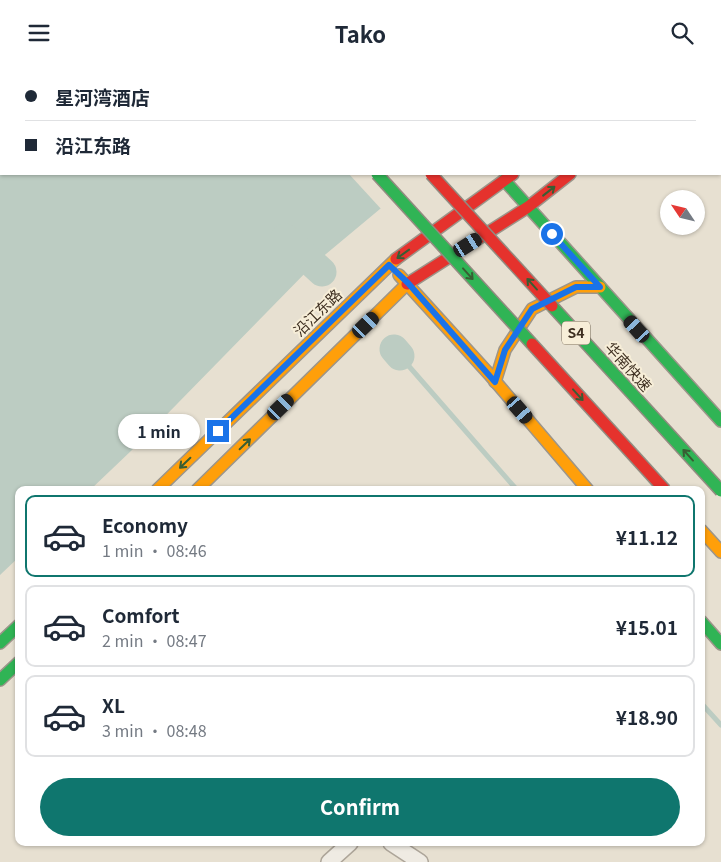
<!DOCTYPE html>
<html lang="en">
<head>
<meta charset="utf-8">
<style>
  body { margin:0; font-family:Georgia,"Noto Sans SC",serif; background:#f6f6f7; color:#1f2937; height:100vh; display:flex; flex-direction:column; font-size:19px; white-space:nowrap }
  * { box-sizing:border-box; margin:0 }
  p { font-size:16px; color:#747a83 }
  .icon { flex:none; width:28px; height:28px; fill:none; stroke:currentColor; stroke-width:2; stroke-linecap:round; stroke-linejoin:round }
  .map { position:relative; flex:1; overflow:hidden }
  .drawer { position:absolute; left:15px; top:421px; width:690px; height:360px; display:flex; flex-direction:column; background:#fff; border-radius:10px; box-shadow:0 1px 4px #0004 }
  .drawer>* { flex:none }
  .hud { position:absolute; left:0px; top:0px; width:721px; height:110px; box-shadow:0 1px 4px #0004; display:grid; align-content:center; height:110px; padding:0 25px; background:#fff }
  .needle { width:32px; rotate:305deg }
  .controls { position:absolute; left:660px; top:125px; display:grid; gap:10px }
  .controls a { display:grid; place-items:center; width:45px; height:45px; border-radius:50%; background:#fff; box-shadow:0 1px 4px #0004; font-size:25px }
  .end { position:absolute; width:22px; height:22px; margin:-11px; border:6px solid #1a73e8; background:#fff; box-shadow:0 0 0 2px #fff }
  .from { border-radius:50% }
  .bubble { position:absolute; height:35px; border-radius:18px; background:#fff; box-shadow:0 1px 4px #0004; font-size:16px; font-weight:700; line-height:35px; text-align:center }
  .car { position:absolute; width:15px; height:30px; margin:-15px -8px; border-radius:6px; box-shadow:0 0 4px 1px #0007; background:linear-gradient(#222 24%,#8ab4d8 0 40%,#222 0 76%,#8ab4d8 0 86%,#222 0) }
  .hud b { display:flex; align-items:center; gap:18px; height:48px; font-size:19px }
  .hud b+b { border-top:1px solid #e0e1e3 }
  .hud i { width:12px; height:12px; background:#1f2937 }
  ul { padding:9px 0 0; list-style:none }
  li { display:flex; align-items:center; gap:15px; height:82px; margin:0 10px 8px; padding:0 15px; border:2px solid #e0e1e3; border-radius:10px }
  li div { flex:1 }
  li b { display:block; font-size:19px }
  li em { font-style:normal; font-weight:700 }
  li.on { border-color:#0f766e }
  li>.icon { width:45px; height:45px; stroke-width:1.5 }
  .button { display:flex; gap:10px; margin-top:auto; padding:10px 25px }
  .button a { flex:1; height:58px; border-radius:30px; background:#0f766e; color:#fff; font-size:20px; font-weight:700; line-height:58px; text-align:center }
  header { display:flex; justify-content:space-between; align-items:center; height:65px; padding:0 25px; background:#fff; font-size:22px; font-weight:700 }
  .map>svg:first-child { display:block }
</style>
</head>
<body>
<header><svg class="icon" aria-label="menu" viewBox="0 0 24 24"><path d="M4 6h16M4 12h16M4 18h16"/></svg>Tako<svg class="icon" aria-label="search" viewBox="0 0 24 24"><circle cx="10" cy="10" r="6"/><path d="M15 15l6 6"/></svg></header>
<div class="map">
<svg width="721" height="797" viewBox="0 0 721 797">
  <rect width="100%" height="100%" fill="#e7e0d1"/>
  <polygon fill="#bcccc2" points="0,0 536,0 1,1 1,109 422,109 314,199 132,385 90,425 19,425 19,492 0,510"/>
  <polygon fill="#e7e0d1" points="349,109 424,109 382,145"/>
  <g fill="none" stroke-linecap="round" stroke-linejoin="round">
    <g stroke="#bcccc2" stroke-width="5">
      <polyline points="400,291 517,425"/>
      <polyline points="701,638 721,660"/>
    </g>
    <g stroke="#bcccc2" stroke-width="29">
      <polyline points="285,173 322,207"/>
      <polyline points="394,284 400,291"/>
    </g>
    <defs>
      <g id="street">
        <polyline points="391,778 420,797"/>
        <polyline points="329,797 350,778"/>
      </g>
      <g id="fast">
        <polyline points="628,1 629,0"/>
        <polyline points="504,115 721,356"/>
        <polyline points="701,556 721,579"/>
        <polyline points="0,578 19,560"/>
        <polyline points="0,615 19,597"/>
      </g>
      <g id="slow">
        <polyline points="277,0 279,1"/>
        <polyline points="332,0 334,1"/>
        <polyline points="659,1 660,0"/>
        <polyline points="399,210 489,309 588,425"/>
        <polyline points="495,317 505,285 532,244 576,222 600,222"/>
        <polyline points="157,425 396,194"/>
        <polyline points="197,425 407,219"/>
        <polyline points="701,465 721,487"/>
      </g>
      <g id="jam">
        <polyline points="396,194 513,109"/>
        <polyline points="407,219 528,142 570,109"/>
      </g>
    </defs>
    <use href="#street" stroke="#ada599" stroke-width="18"/>
    <use href="#fast" stroke="#9c958a" stroke-width="14"/>
    <use href="#slow" stroke="#9c958a" stroke-width="14"/>
    <use href="#jam" stroke="#9c958a" stroke-width="14"/>
    <use href="#street" stroke="#efebe3" stroke-width="15"/>
    <use href="#fast" stroke="#30b455" stroke-width="11"/>
    <use href="#slow" stroke="#ff9f0a" stroke-width="11"/>
    <use href="#jam" stroke="#e5322d" stroke-width="11"/>
    <defs>
      <g id="fast-bridge">
        <polyline points="377,109 532,279"/>
        <polyline points="552,241 721,426"/>
      </g>
      <g id="jam-bridge">
        <polyline points="431,109 552,241"/>
        <polyline points="532,279 665,425"/>
      </g>
    </defs>
    <use href="#fast-bridge" stroke="#928b80" stroke-width="14" stroke-linecap="butt"/>
    <use href="#jam-bridge" stroke="#928b80" stroke-width="14" stroke-linecap="butt"/>
    <use href="#fast-bridge" stroke="#30b455" stroke-width="11"/>
    <use href="#jam-bridge" stroke="#e5322d" stroke-width="11"/>
  </g>
  <defs><path id="oneway-shaft" d="M-6 0H5M1.5-3L5.5 0L1.5 3" fill="none" stroke-width="1.6" stroke-linecap="round" stroke-linejoin="round" transform="scale(1.25)"/></defs>
  <g stroke="#385d33">
    <use href="#oneway-shaft" transform="translate(549 126) rotate(-38)"/>
    <use href="#oneway-shaft" transform="translate(403 189) rotate(144)"/>
    <use href="#oneway-shaft" transform="translate(468 209) rotate(48)"/>
    <use href="#oneway-shaft" transform="translate(532 219) rotate(-132)"/>
    <use href="#oneway-shaft" transform="translate(578 330) rotate(48)"/>
    <use href="#oneway-shaft" transform="translate(245 379) rotate(-44)"/>
    <use href="#oneway-shaft" transform="translate(688 390) rotate(-132)"/>
    <use href="#oneway-shaft" transform="translate(185 398) rotate(136)"/>
  </g>
  <g fill="none" stroke-linecap="round" stroke-linejoin="round">
    <polyline stroke="#1a73e8" stroke-width="6" points="218,366 389,200 408,218 495,317 505,285 532,244 576,222 600,222 552,169"/>
  </g>
  <g text-anchor="middle" stroke-width="4" stroke-linejoin="round" paint-order="stroke">
    <rect fill="#f7eed8" stroke="#756857" stroke-width="1" x="562" y="256.5" width="28" height="23" rx="4"/>
    <g font-size="14" font-weight="bold" fill="#3d2e20">
      <text x="576" y="273">S4</text>
    </g>
    <g font-size="15" fill="#3d2e20" stroke="#f7eed8">
      <text transform="translate(318 248) rotate(-44)" y="5">沿江东路</text>
      <text transform="translate(628 302) rotate(48)" y="5">华南快速</text>
    </g>
  </g>
</svg>
<div class="controls">
<a><svg class="needle" viewBox="-14 -14 28 28"><path d="M0-13l5 13h-10z" fill="#e53935"/><path d="M0 13l5-13h-10z" fill="#747a83"/></svg></a>
</div>
<i class="end from" style="left:552px;top:169px"></i>
<i class="end" style="left:218px;top:366px"></i>
<div class="bubble" style="left:118px;top:349px;width:82px">1 min</div>
<i class="car" style="left:468px;top:180px;rotate:58deg"></i>
<i class="car" style="left:366px;top:260px;rotate:46deg"></i>
<i class="car" style="left:637px;top:264px;rotate:318deg"></i>
<i class="car" style="left:281px;top:342px;rotate:46deg"></i>
<i class="car" style="left:520px;top:345px;rotate:139deg"></i>
<div class="hud">
<b><i class="from"></i>星河湾酒店</b>
<b><i></i>沿江东路</b>
</div>
<section class="drawer">
<ul>
<li class="on"><svg class="icon" aria-label="car" viewBox="0 0 24 24"><path d="M5 17H2v-5l4-1 3-4h7l3 4 3 1v5h-3M9 17h6M6 11h13"/><circle cx="7" cy="17" r="2"/><circle cx="17" cy="17" r="2"/></svg><div><b>Economy</b><p>1 min · 08:46</p></div><em>¥11.12</em></li>
<li><svg class="icon" aria-label="car" viewBox="0 0 24 24"><path d="M5 17H2v-5l4-1 3-4h7l3 4 3 1v5h-3M9 17h6M6 11h13"/><circle cx="7" cy="17" r="2"/><circle cx="17" cy="17" r="2"/></svg><div><b>Comfort</b><p>2 min · 08:47</p></div><em>¥15.01</em></li>
<li><svg class="icon" aria-label="car" viewBox="0 0 24 24"><path d="M5 17H2v-5l4-1 3-4h7l3 4 3 1v5h-3M9 17h6M6 11h13"/><circle cx="7" cy="17" r="2"/><circle cx="17" cy="17" r="2"/></svg><div><b>XL</b><p>3 min · 08:48</p></div><em>¥18.90</em></li>
</ul>
<div class="button"><a>Confirm</a></div>
</section>
</div>
</body>
</html>
